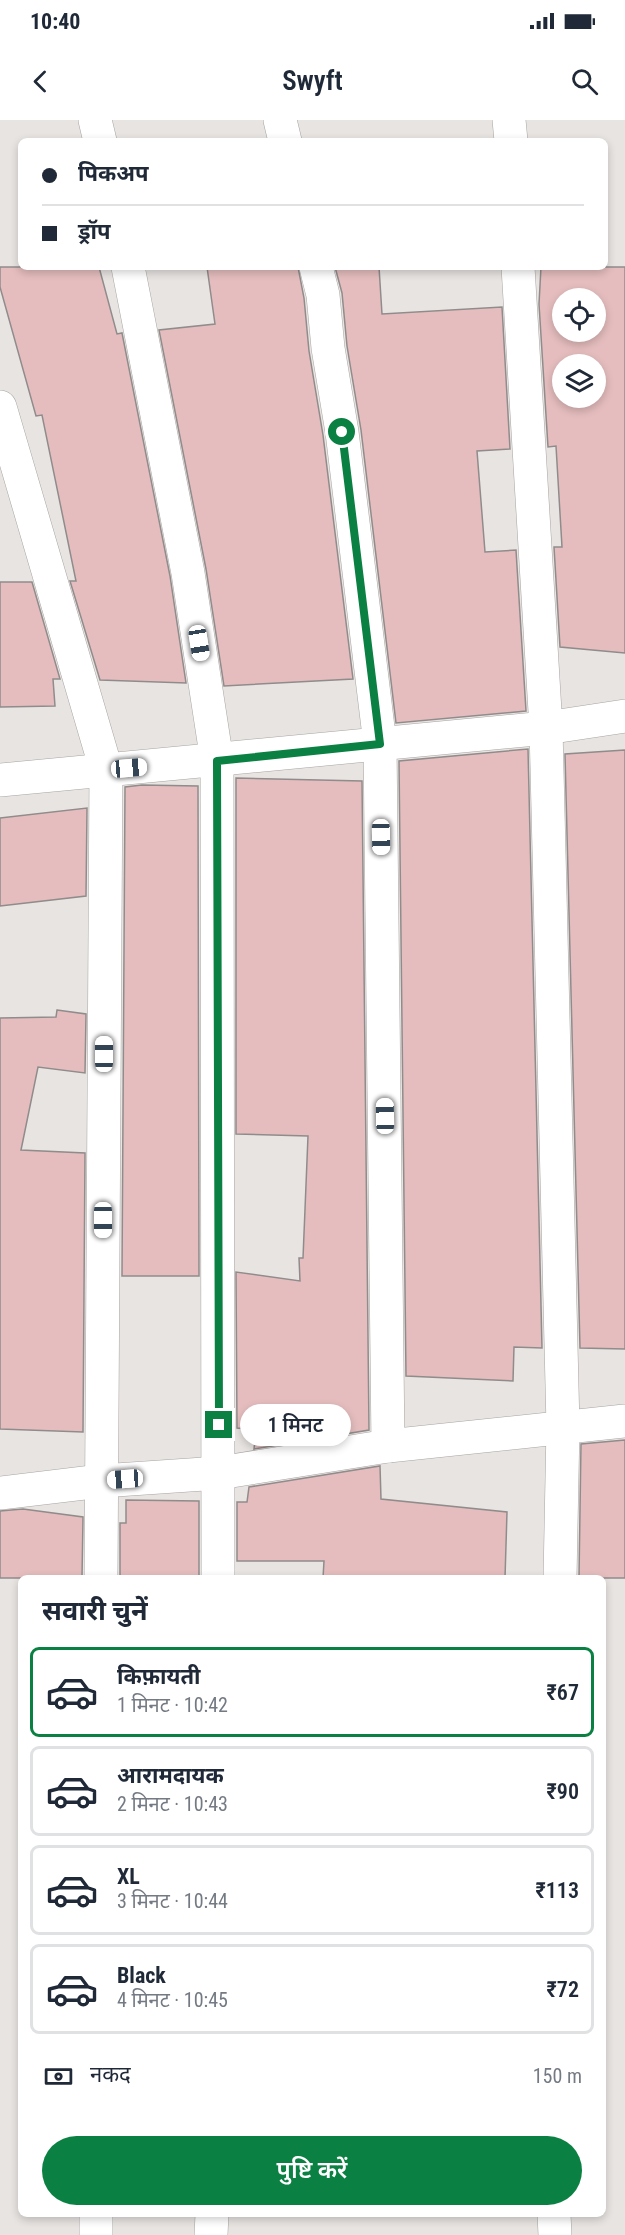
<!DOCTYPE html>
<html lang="hi">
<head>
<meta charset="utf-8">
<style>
  body { margin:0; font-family:"Roboto Condensed","Noto Sans Devanagari",sans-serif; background:#f6f6f7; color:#1f2937; height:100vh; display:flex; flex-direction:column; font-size:22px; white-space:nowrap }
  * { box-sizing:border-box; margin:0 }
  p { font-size:20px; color:#747a83 }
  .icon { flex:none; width:33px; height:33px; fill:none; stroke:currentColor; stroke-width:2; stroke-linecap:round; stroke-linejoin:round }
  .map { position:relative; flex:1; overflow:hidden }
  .details { position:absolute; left:18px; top:1455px; width:588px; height:642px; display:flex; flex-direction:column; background:#fff; border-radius:9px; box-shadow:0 3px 9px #0003 }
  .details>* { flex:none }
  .top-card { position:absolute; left:18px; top:18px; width:590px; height:132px; border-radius:9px; box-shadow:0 3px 9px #0003; display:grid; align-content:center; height:132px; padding:0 24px; background:#fff }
  .fabs { position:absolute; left:552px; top:168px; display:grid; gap:12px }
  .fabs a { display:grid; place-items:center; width:54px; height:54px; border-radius:50%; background:#fff; box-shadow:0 3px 9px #0003; font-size:30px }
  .end { position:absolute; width:27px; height:27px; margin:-14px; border:8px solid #0b8043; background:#fff; box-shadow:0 0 0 3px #fff }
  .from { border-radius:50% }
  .bubble { position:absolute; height:42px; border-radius:21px; background:#fff; box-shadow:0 3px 9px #0003; font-size:20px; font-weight:600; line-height:42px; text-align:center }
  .car { position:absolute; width:18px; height:36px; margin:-18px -9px; border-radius:8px; box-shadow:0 0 4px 2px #0007; background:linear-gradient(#fff 24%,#345 0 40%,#fff 0 76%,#345 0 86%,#fff 0) }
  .top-card b { display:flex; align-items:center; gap:21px; height:57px; font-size:22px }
  .top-card b+b { border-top:2px solid #e0e1e3 }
  .top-card i { width:15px; height:15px; background:#1f2937 }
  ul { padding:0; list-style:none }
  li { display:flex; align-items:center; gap:18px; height:90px; margin:0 12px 9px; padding:0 12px; border:3px solid #e0e1e3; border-radius:9px }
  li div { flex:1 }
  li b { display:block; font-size:22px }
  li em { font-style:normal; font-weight:600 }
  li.current { border-color:#0b8043 }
  li>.icon { width:54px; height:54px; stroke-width:1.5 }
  h2 { padding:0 24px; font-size:27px; line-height:72px }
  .pay { display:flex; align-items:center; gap:15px; height:66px; padding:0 24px; font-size:22px }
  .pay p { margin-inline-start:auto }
  .button { display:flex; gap:12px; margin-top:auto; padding:12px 24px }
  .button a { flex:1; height:69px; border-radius:36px; background:#0b8043; color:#fff; font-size:24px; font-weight:600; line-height:69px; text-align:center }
  .status { display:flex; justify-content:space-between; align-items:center; height:42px; padding:0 30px; background:#fff; direction:ltr }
  .status svg { height:16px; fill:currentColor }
  header { display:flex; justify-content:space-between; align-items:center; height:78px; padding:0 24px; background:#fff; font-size:27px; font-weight:600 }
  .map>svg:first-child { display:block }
</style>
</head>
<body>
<div class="status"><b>10:40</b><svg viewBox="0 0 49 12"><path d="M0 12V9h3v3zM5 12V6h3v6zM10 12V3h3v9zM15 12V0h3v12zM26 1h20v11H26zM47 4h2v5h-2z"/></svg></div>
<header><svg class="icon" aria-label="back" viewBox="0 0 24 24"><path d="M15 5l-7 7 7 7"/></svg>Swyft<svg class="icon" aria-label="search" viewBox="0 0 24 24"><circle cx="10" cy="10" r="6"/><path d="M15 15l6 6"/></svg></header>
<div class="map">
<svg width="625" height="2115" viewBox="0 0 625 2115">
  <rect width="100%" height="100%" fill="#e8e4e2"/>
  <g fill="#e5bdbe" stroke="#908c8c" stroke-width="1.5" fill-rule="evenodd">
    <polygon points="0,147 99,147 117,214 122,213 170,456 186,563 100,560 70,461 76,461 42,295 36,296 0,167"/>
    <polygon points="207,147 298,147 304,178 309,231 323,315 353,559 224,566 206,449 159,210 215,204"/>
    <polygon points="335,147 379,147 382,194 502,187 510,329 477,331 485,432 516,430 526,591 396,603 361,310 347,226 342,173"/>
    <path d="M541,147H625V533L560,527L554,427H562L556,326L548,327L539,184ZM562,178H596V212H562ZM562,244H596V278H562Z"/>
    <polygon points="0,462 32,462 60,559 53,559 55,586 0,587"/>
    <polygon points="528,629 542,1228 514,1227 513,1261 406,1256 399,641"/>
    <polygon points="625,630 625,1229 580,1228 565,634"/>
    <polygon points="236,658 362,661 369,1310 254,1329 256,1310 237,1308 236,1152 300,1161 299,1138 303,1138 308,1016 236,1014"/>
    <polygon points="142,665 198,666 199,1156 122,1156 125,667"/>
    <polygon points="87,688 86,776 0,786 0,698"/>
    <polygon points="57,890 86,894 85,953 38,947 21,1030 85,1033 83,1312 0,1309 0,898 56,897"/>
    <polygon points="625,1320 625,1458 579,1458 581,1324"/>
    <polygon points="380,1346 381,1379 507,1392 505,1458 323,1458 324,1441 237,1441 237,1382 247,1382 249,1367"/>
    <polygon points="126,1380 199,1381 199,1458 120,1458 120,1403 126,1403"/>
    <polygon points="23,1389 83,1397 82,1458 0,1458 0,1391"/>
  </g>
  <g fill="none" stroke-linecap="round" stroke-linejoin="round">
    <defs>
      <g id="minor">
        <polyline points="95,0 100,21"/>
        <polyline points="280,0 285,21"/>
        <polyline points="509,0 511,21"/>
        <polyline points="128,147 188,453 217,641 218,1458"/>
        <polyline points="316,147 323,175 328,228 342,312 380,624 388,1326"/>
        <polyline points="518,147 546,608 563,1307 560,1458"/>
        <polyline points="0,287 106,649 101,1458"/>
        <polyline points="0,660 546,608 625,596"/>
        <polyline points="0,1373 101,1361 219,1353 388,1326 625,1301"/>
        <polyline points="554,2094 555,2115"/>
        <polyline points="96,2115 96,2094"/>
        <polyline points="211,2115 212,2094"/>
      </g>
    </defs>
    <use href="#minor" stroke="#a8a4a2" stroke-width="34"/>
    <use href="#minor" stroke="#fff" stroke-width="33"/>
  </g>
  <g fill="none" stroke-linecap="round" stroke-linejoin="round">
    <polyline stroke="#0b8043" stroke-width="8" points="219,1305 217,641 380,624 342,312"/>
  </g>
</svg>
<div class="fabs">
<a><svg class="icon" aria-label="locate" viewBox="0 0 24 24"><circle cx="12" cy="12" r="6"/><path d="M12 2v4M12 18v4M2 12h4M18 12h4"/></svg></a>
<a><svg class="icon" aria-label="layers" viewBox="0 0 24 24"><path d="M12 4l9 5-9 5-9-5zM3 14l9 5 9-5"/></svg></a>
</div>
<i class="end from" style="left:342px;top:312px"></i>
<i class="end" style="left:219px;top:1305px"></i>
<div class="bubble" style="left:240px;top:1284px;width:111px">1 मिनट</div>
<i class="car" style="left:199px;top:523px;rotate:171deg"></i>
<i class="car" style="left:129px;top:648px;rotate:85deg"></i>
<i class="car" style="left:381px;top:717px;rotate:179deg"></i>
<i class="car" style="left:104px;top:934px;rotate:0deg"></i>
<i class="car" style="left:385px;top:996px;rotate:359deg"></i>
<i class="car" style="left:103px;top:1100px;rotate:180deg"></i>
<i class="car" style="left:125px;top:1359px;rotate:266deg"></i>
<div class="top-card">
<b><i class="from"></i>पिकअप</b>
<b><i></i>ड्रॉप</b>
</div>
<section class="details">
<h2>सवारी चुनें</h2>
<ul>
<li class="current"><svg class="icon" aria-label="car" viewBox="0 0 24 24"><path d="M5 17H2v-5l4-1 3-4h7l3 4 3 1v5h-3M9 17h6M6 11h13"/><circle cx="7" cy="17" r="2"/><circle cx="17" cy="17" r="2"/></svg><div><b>किफ़ायती</b><p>1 मिनट · 10:42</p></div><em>₹67</em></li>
<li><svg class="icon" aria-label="car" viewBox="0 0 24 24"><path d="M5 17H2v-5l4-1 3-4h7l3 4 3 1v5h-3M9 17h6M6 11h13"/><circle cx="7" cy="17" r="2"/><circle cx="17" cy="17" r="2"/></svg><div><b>आरामदायक</b><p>2 मिनट · 10:43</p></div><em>₹90</em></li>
<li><svg class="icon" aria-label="car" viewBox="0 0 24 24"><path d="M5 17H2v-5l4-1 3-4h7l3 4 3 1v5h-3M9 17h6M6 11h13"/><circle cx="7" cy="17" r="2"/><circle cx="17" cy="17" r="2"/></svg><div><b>XL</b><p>3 मिनट · 10:44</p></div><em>₹113</em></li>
<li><svg class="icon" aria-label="car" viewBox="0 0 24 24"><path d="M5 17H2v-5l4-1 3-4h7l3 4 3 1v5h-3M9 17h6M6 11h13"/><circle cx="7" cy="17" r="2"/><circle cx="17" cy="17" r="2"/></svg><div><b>Black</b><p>4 मिनट · 10:45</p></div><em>₹72</em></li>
</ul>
<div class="pay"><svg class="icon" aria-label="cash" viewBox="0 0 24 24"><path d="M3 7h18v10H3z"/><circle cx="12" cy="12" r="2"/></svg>नकद<p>150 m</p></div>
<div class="button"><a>पुष्टि करें</a></div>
</section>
</div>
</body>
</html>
